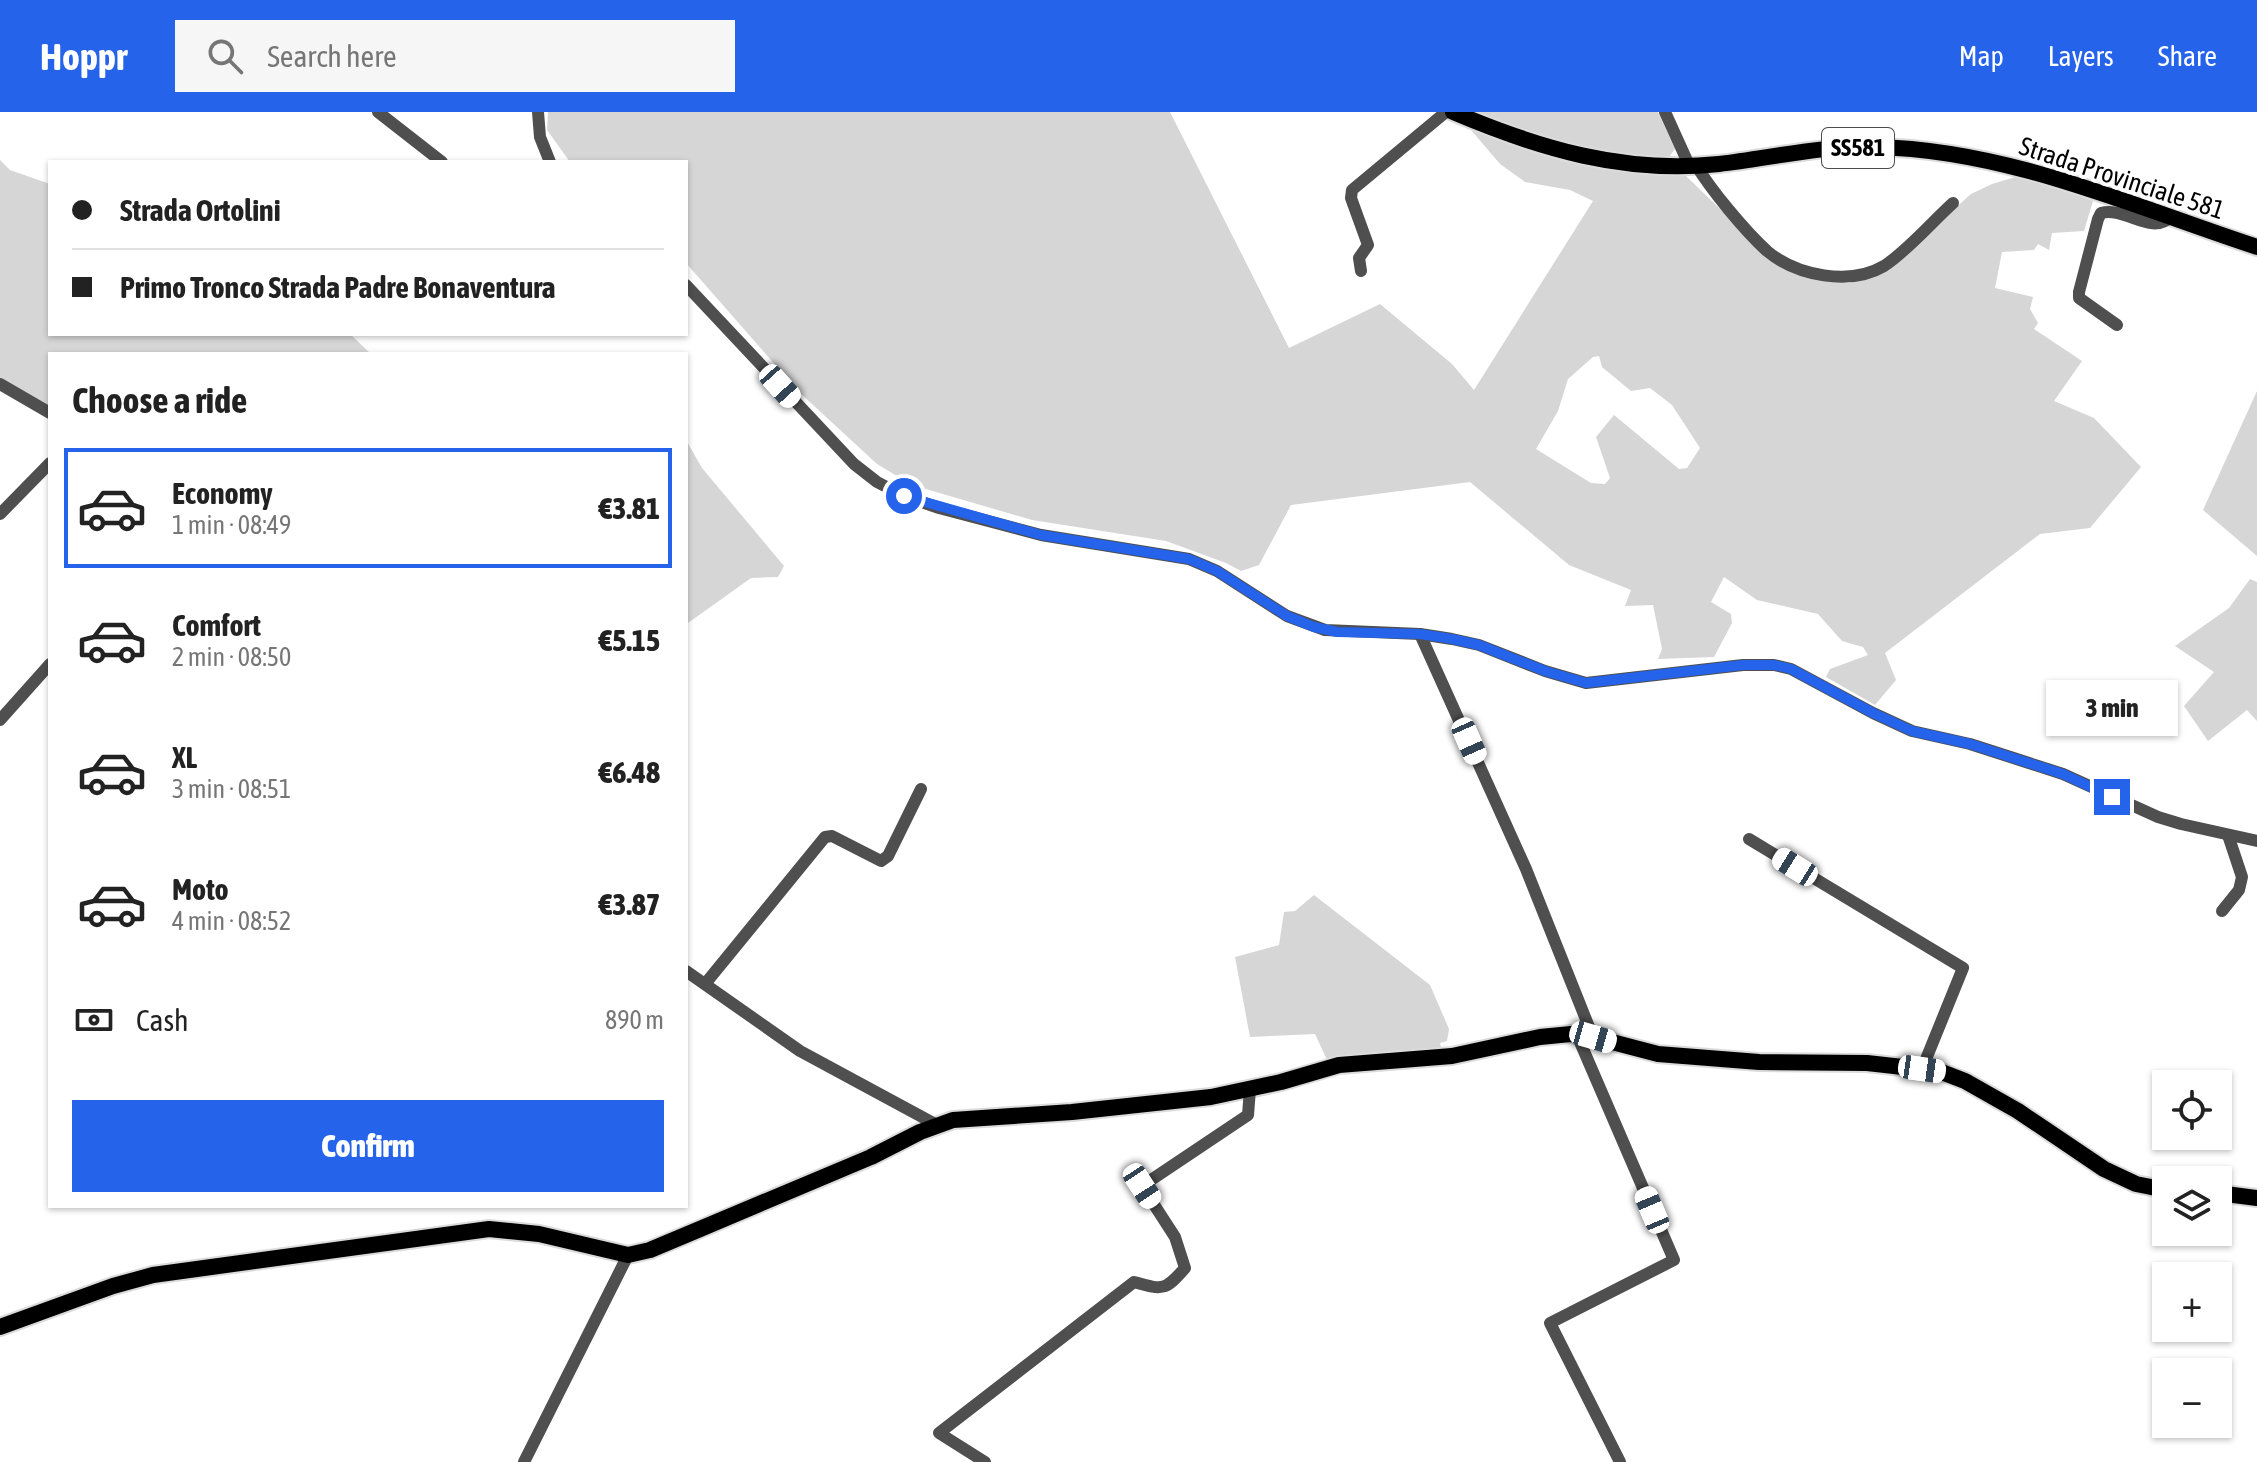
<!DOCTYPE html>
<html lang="en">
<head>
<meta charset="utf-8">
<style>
  body { margin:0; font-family:"Asap Condensed",sans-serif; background:#f6f6f6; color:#222; height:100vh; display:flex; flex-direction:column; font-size:30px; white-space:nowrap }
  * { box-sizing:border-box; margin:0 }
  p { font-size:26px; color:#767676 }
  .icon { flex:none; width:44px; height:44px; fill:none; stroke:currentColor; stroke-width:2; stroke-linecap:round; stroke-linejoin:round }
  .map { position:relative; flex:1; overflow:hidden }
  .drawer { position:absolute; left:48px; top:240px; width:640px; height:856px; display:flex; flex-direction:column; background:#fff; border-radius:0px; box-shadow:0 2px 6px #0004 }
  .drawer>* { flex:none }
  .top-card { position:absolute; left:48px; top:48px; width:640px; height:176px; border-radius:0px; box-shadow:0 2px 6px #0004; display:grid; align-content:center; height:176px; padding:0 24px; background:#fff }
  .buttons { position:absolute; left:2152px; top:958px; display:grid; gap:16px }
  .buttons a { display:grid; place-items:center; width:80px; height:80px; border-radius:0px; background:#fff; box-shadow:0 2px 6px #0004; font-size:40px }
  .end { position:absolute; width:36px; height:36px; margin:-18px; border:10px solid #2563eb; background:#fff; box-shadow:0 0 0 4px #fff }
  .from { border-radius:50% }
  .bubble { position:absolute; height:56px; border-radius:0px; background:#fff; box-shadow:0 2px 6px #0004; font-size:26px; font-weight:800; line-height:56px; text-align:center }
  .car { position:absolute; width:24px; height:48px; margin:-24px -12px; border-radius:10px; box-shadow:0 0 6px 2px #0007; background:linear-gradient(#fff 24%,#345 0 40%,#fff 0 76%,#345 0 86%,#fff 0) }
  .top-card b { display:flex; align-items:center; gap:28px; height:76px; font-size:30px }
  .top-card b+b { border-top:2px solid #e0e0e0 }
  .top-card i { width:20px; height:20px; background:#222 }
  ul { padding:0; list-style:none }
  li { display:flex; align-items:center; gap:24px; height:120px; margin:0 16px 12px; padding:0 8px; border:4px solid transparent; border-radius:0px }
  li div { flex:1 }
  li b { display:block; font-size:30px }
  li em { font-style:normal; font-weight:800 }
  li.current { border-color:#2563eb }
  li>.icon { width:72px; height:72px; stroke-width:1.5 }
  h2 { padding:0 24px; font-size:36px; line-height:96px }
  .pay { display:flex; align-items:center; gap:20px; height:88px; padding:0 24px; font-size:30px }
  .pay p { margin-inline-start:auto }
  .button { display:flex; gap:16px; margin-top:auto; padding:16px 24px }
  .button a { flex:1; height:92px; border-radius:0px; background:#2563eb; color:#fff; font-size:32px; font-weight:800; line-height:92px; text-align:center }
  header { display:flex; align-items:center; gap:48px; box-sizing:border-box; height:112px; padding:0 40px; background:#2563eb; color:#fff }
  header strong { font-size:38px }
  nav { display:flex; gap:44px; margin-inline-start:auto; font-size:28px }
  .search { width:560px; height:72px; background:#f6f6f6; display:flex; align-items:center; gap:20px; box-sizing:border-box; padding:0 28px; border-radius:0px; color:#767676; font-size:30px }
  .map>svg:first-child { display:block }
</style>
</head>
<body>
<header>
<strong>Hoppr</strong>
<div class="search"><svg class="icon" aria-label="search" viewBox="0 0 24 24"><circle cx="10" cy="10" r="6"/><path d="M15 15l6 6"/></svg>Search here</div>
<nav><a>Map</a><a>Layers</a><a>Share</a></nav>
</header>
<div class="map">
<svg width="2257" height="1350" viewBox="0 0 2257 1350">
  <rect width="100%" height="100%" fill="#fff"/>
  <g fill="#d6d6d6" fill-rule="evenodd">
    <path d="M548,0H1170L1289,236L1380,192L1452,252L1474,278L1593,89L1570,78L1525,70L1500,52L1471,18L1566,50L1685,63L1779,154L1809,166L1849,171L1884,160L1971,82L1992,72L2022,63L2093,89L2084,119L2052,121L2049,138L2038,132L2034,138L2002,140L1995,176L2033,185L2030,197L2038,211L2034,217L2082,249L2054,289L2094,306L2141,355L2090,416L2040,422L1885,541L1896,568L1875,593L1826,565L1830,557L1868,543L1863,535L1842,529L1818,502L1757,488L1724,465L1711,490L1731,502L1732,511L1714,545L1658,547L1662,537L1653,493L1625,494L1631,478L1569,453L1470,370L1291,393L1259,453L1241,459L1226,451L1166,429L1032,408L912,373L877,352L799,280L686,151V50H570L547,18ZM1599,244L1602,255L1631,279L1650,276L1672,293L1700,336L1687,356L1679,357L1614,303L1596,325L1610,366L1605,372L1591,371L1536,337L1558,299L1568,267L1593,245Z"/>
    <polygon points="1473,0 1658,0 1675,37 1669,45 1596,41 1525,23"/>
    <polygon points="0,48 10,58 50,72 50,222 350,222 371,242 50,242 50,295 0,269"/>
    <polygon points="2257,279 2257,444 2203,398"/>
    <polygon points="686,328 702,356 784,454 778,465 751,466 688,511"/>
    <polygon points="2250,467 2257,470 2257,609 2247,598 2208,629 2184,594 2214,560 2175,534 2229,496"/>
    <polygon points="1314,783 1430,873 1449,917 1447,929 1440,931 1442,939 1328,950 1315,922 1250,925 1235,845 1279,833 1284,800 1295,799"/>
  </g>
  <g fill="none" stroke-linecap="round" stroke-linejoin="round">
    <defs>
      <g id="major">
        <path d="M1453,0C1540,37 1624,62 1719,52C1771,46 1824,33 1876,35C2009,38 2132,94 2257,135"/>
        <polyline points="2218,1081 2257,1086"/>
        <polyline points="0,1215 113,1174 153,1163 489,1117 539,1122 628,1143 650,1138 700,1117 871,1045 920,1020 953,1008 1072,1000 1211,985 1281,970 1339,953 1452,944 1540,925 1571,922 1593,925 1658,942 1759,950 1867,951 1939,959 1965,969 2018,999 2104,1057 2136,1072 2166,1078"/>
      </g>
    </defs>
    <use href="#major" stroke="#dbdbdb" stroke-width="20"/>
    <g stroke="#4f4f4f" stroke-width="12">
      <polyline points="378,0 442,50"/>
      <polyline points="538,0 540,25 550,50"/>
      <polyline points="1665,0 1689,53"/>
      <path d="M1696,53C1711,78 1745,119 1767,139C1797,164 1850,174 1884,154C1906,140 1933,109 1953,91"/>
      <polyline points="1361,159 1359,146 1368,133 1351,86 1352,78 1446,0"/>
      <polyline points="686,173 854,352 877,370 904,384 939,396 1041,423 1189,447 1217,459 1287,504 1325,518 1420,522 1452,527 1479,533 1545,559 1586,571 1743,553 1774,553 1791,557 1873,601 1912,619 1970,632 2063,662 2158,705 2181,712 2257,729"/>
      <path d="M2117,213L2079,186V180L2098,107L2101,101C2124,94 2152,124 2170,105"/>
      <polyline points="0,272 50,301"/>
      <polyline points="0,402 50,351"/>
      <polyline points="1420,522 1526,757 1593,925"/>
      <polyline points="0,608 50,552"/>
      <polyline points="1749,727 1963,856 1922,957"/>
      <polyline points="2222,799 2239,778 2242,765 2228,723"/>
      <polyline points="686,859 800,939 937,1013"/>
      <polyline points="705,872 825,725 832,724 881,749 888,744 921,677"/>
      <polyline points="1577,923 1674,1148 1550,1211 1620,1350"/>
      <polyline points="524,1350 628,1143"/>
      <path d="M985,1350L939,1321L1134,1170C1163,1178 1165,1179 1185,1156L1175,1125L1142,1074L1248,1003L1250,977"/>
    </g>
    <use href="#major" stroke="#000" stroke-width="16"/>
  </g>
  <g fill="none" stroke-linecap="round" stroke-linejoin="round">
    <polyline stroke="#2563eb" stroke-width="10" points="904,384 1041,423 1189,447 1217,459 1287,504 1314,515 1337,520 1420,522 1452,527 1479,533 1545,559 1586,571 1743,553 1774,553 1791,557 1873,601 1912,619 1970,632 2063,662 2112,685"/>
  </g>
  <g text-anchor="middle" stroke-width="8" stroke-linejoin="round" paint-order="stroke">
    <rect fill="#fff" stroke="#4c4c4c" stroke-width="2" x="1822" y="16" width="72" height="40" rx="6"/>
    <g font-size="24" font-weight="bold" fill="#000">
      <text x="1858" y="44">SS581</text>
    </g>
    <g font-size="26" fill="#000" stroke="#fff">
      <text transform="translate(2122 66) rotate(18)" y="9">Strada Provinciale 581</text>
    </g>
  </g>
</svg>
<div class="buttons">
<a><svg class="icon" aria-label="locate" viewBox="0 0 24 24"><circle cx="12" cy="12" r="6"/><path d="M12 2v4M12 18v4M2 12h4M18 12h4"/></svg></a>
<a><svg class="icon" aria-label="layers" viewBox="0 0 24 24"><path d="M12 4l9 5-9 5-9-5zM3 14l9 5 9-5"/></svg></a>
<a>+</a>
<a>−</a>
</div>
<i class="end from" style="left:904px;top:384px"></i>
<i class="end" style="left:2112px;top:685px"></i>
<div class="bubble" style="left:2046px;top:568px;width:132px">3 min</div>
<i class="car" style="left:780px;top:274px;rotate:138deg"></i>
<i class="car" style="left:1469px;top:629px;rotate:156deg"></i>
<i class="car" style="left:1795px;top:755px;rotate:302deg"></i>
<i class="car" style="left:1593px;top:925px;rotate:106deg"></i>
<i class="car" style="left:1922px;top:957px;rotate:98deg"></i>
<i class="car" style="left:1142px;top:1074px;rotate:147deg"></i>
<i class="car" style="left:1652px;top:1098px;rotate:337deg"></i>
<div class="top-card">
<b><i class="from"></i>Strada Ortolini</b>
<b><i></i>Primo Tronco Strada Padre Bonaventura</b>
</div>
<section class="drawer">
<h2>Choose a ride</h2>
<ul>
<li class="current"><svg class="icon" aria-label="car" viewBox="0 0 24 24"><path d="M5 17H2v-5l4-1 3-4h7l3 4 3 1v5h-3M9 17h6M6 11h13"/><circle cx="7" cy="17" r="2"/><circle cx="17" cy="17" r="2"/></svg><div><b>Economy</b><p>1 min · 08:49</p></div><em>€3.81</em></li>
<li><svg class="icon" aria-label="car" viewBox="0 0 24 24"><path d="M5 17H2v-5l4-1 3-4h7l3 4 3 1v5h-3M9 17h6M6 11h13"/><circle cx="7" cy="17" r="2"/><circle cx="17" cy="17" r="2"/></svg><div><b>Comfort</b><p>2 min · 08:50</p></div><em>€5.15</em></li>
<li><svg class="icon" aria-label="car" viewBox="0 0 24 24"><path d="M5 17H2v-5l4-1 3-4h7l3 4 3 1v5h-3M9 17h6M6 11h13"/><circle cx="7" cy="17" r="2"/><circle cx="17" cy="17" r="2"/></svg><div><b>XL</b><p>3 min · 08:51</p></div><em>€6.48</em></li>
<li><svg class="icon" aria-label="car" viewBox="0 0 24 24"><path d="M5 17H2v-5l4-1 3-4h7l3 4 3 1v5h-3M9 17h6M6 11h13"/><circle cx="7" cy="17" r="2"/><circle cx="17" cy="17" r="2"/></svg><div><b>Moto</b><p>4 min · 08:52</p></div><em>€3.87</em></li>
</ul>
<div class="pay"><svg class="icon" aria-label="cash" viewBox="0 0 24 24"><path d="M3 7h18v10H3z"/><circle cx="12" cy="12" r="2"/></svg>Cash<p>890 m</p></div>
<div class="button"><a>Confirm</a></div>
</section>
</div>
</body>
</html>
